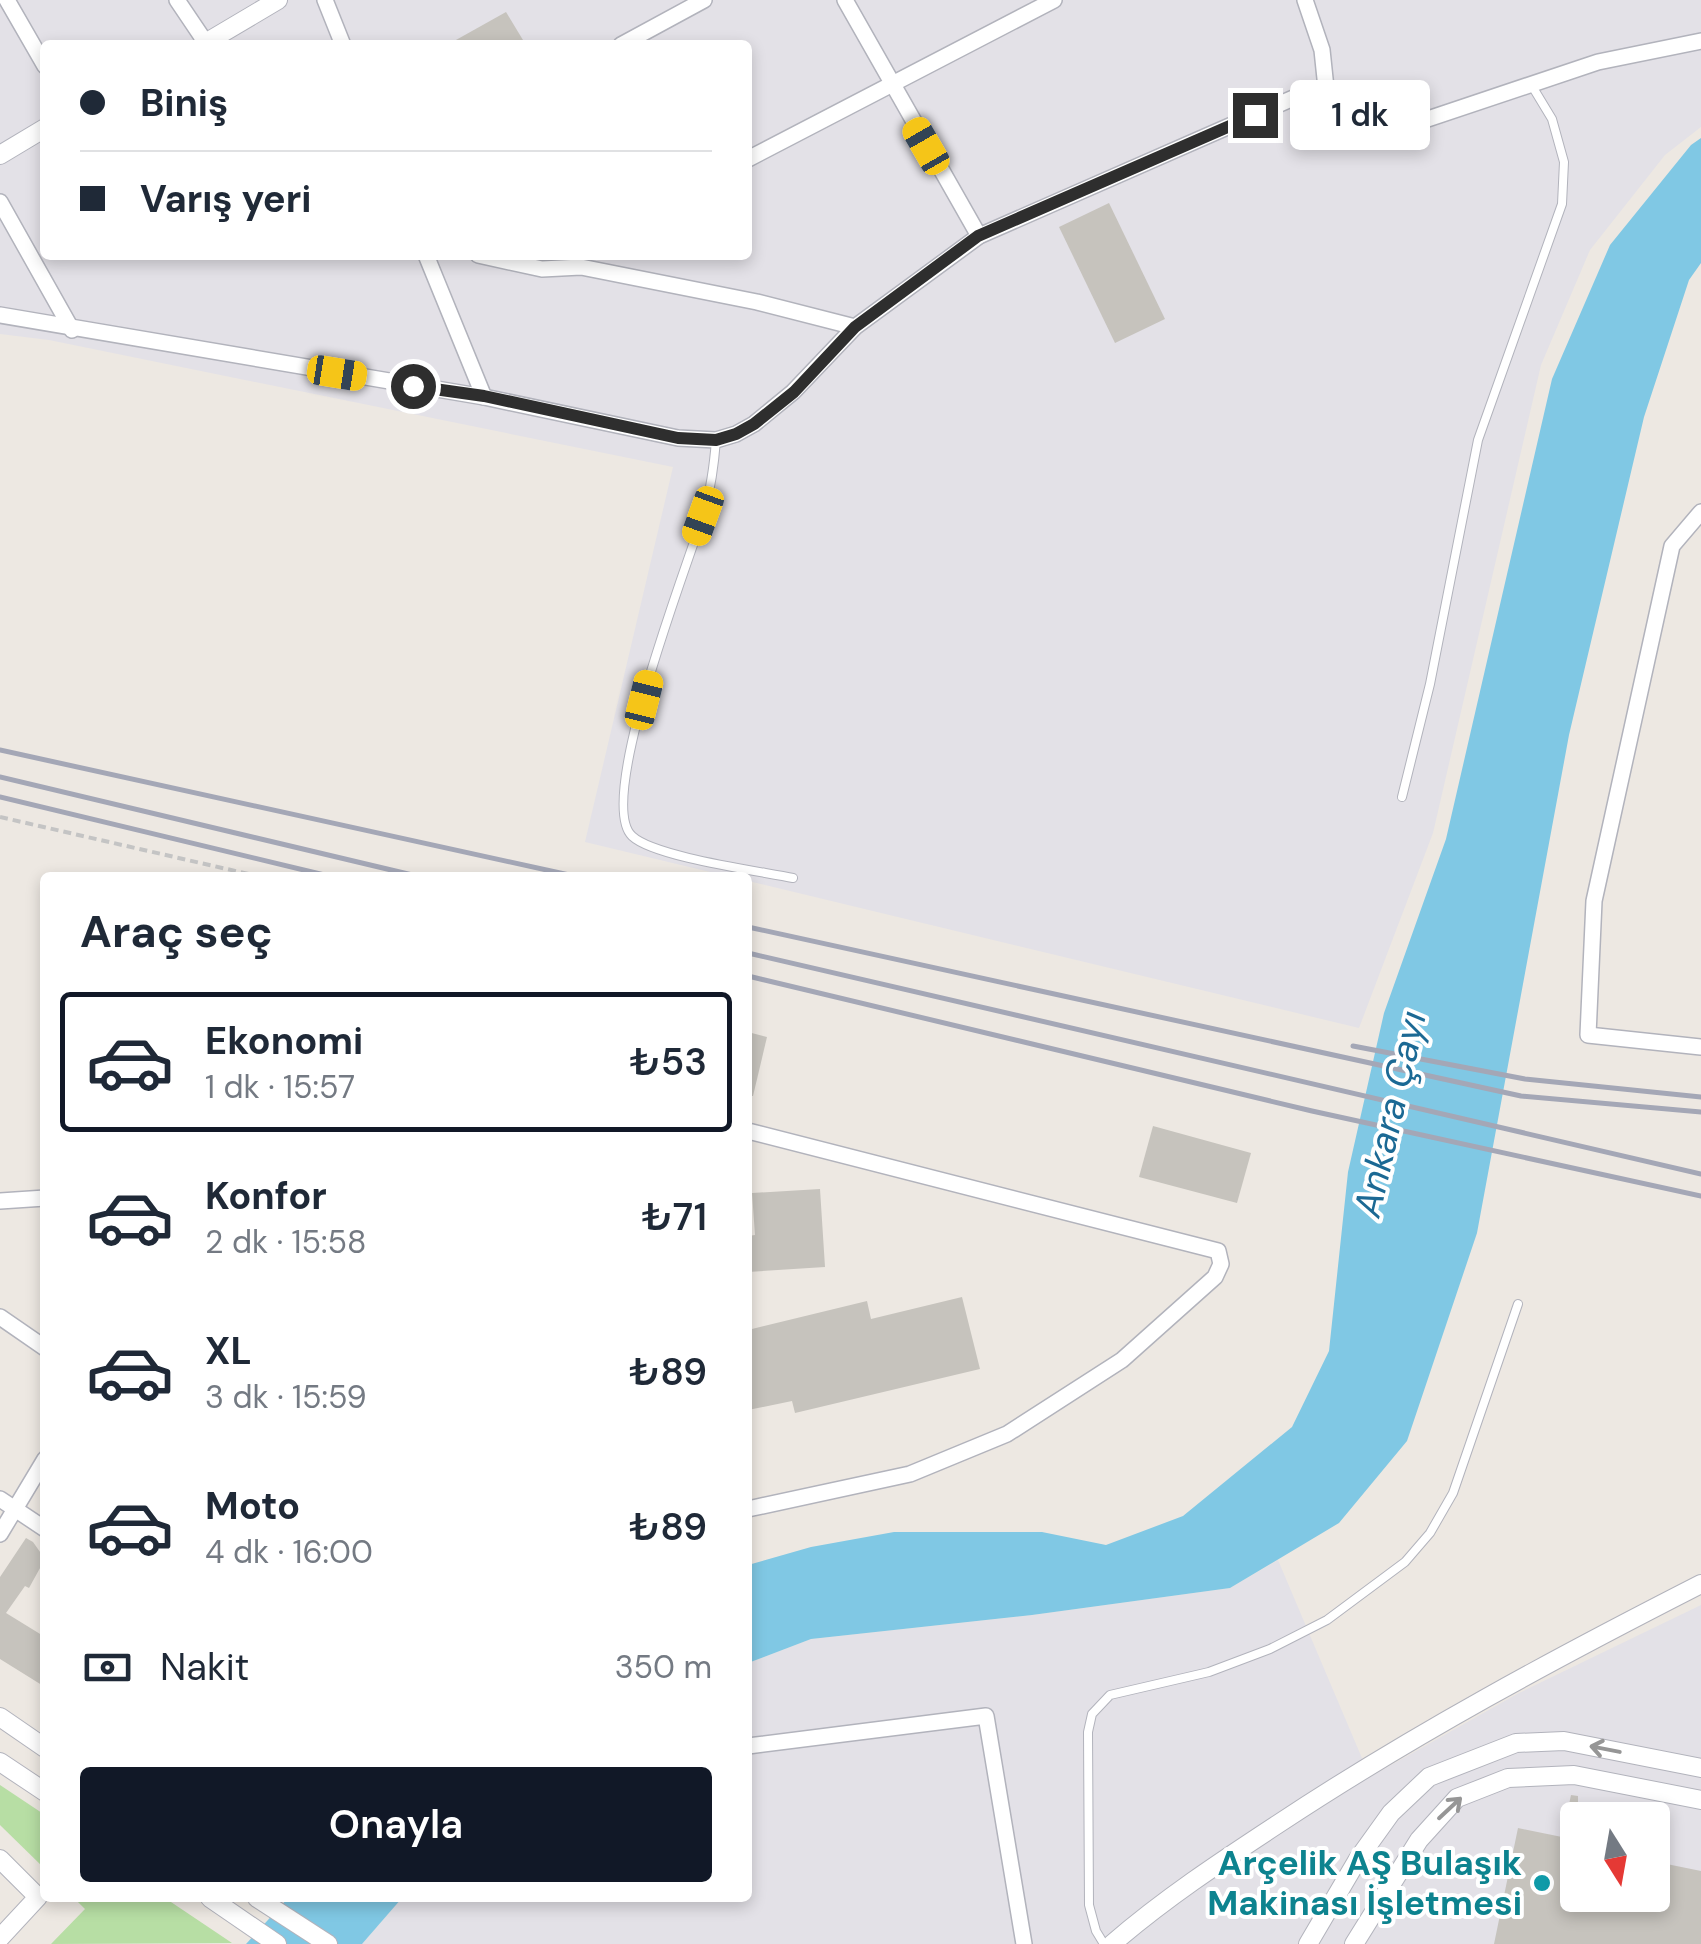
<!DOCTYPE html>
<html lang="tr">
<head>
<meta charset="utf-8">
<style>
  body { margin:0; font-family:"DM Sans",sans-serif; background:#f6f6f7; color:#1f2937; height:100vh; display:flex; flex-direction:column; font-size:38px; white-space:nowrap }
  * { box-sizing:border-box; margin:0 }
  p { font-size:32px; color:#747a83 }
  .icon { flex:none; width:55px; height:55px; fill:none; stroke:currentColor; stroke-width:2; stroke-linecap:round; stroke-linejoin:round }
  .map { position:relative; flex:1; overflow:hidden }
  .panel { position:absolute; left:40px; top:872px; width:712px; height:1030px; display:flex; flex-direction:column; background:#fff; border-radius:10px; box-shadow:0 5px 15px #0003 }
  .panel>* { flex:none }
  .banner { position:absolute; left:40px; top:40px; width:712px; height:220px; border-radius:10px; box-shadow:0 5px 15px #0003; display:grid; align-content:center; height:220px; padding:0 40px; background:#fff }
  .needle { width:65px; rotate:169deg }
  .fabs { position:absolute; left:1560px; top:1802px; display:grid; gap:20px }
  .fabs a { display:grid; place-items:center; width:110px; height:110px; border-radius:10px; background:#fff; box-shadow:0 5px 15px #0003; font-size:50px }
  .end { position:absolute; width:45px; height:45px; margin:-22px; border:12px solid #2e2e2e; background:#fff; box-shadow:0 0 0 5px #fff }
  .from { border-radius:50% }
  .bubble { position:absolute; height:70px; border-radius:10px; background:#fff; box-shadow:0 5px 15px #0003; font-size:32px; font-weight:600; line-height:70px; text-align:center }
  .car { position:absolute; width:30px; height:60px; margin:-30px -15px; border-radius:12px; box-shadow:0 0 8px 2px #0007; background:linear-gradient(#f5c518 24%,#345 0 40%,#f5c518 0 76%,#345 0 86%,#f5c518 0) }
  .banner b { display:flex; align-items:center; gap:35px; height:95px; font-size:38px }
  .banner b+b { border-top:2px solid #e0e1e3 }
  .banner i { width:25px; height:25px; background:#1f2937 }
  ul { padding:0; list-style:none }
  li { display:flex; align-items:center; gap:30px; height:140px; margin:0 20px 15px; padding:0 20px; border:5px solid transparent; border-radius:10px }
  li div { flex:1 }
  li b { display:block; font-size:38px }
  li em { font-style:normal; font-weight:600 }
  li.active { border-color:#111827 }
  li>.icon { width:90px; height:90px; stroke-width:1.5 }
  h2 { padding:0 40px; font-size:45px; line-height:120px }
  .pay { display:flex; align-items:center; gap:25px; height:110px; padding:0 40px; font-size:38px }
  .pay p { margin-inline-start:auto }
  .button { display:flex; gap:20px; margin-top:auto; padding:20px 40px }
  .button a { flex:1; height:115px; border-radius:10px; background:#111827; color:#fff; font-size:40px; font-weight:600; line-height:115px; text-align:center }
  .map>svg:first-child { display:block }
</style>
</head>
<body>
<div class="map">
<svg width="1701" height="1944" viewBox="0 0 1701 1944">
  <rect width="100%" height="100%" fill="#ede8e2"/>
  <g fill="#e3e1e7" fill-rule="evenodd">
    <path d="M0,0H1701V127L1665,155L1590,250L1541,365L1433,833L1359,1028L748,881V878L731,877L585,842L673,467L49,340L0,334ZM45,45H748V255H45Z"/>
    <path d="M1278,1560L1370,1777L1517,1694L1701,1605V1944H362L402,1898H748V1663L811,1639L1032,1615L1230,1588ZM1578,1820H1652V1895H1578Z"/>
  </g>
  <g fill="#b7dea4">
    <polygon points="0,1785 45,1815 45,1869 0,1825"/>
    <polygon points="74,1898 165,1898 232,1943 51,1944 85,1909"/>
  </g>
  <g fill="#80c8e4">
    <polygon points="1701,138 1701,263 1689,280 1644,417 1569,735 1477,1233 1407,1441 1339,1523 1230,1588 1032,1615 811,1639 748,1663 748,1565 811,1547 894,1532 1042,1532 1106,1545 1183,1516 1292,1427 1329,1351 1348,1172 1384,1013 1446,839 1552,379 1610,245 1691,145"/>
    <polygon points="288,1898 402,1898 362,1944 246,1944"/>
  </g>
  <g fill="#c6c3bd">
    <polygon points="506,12 526,45 447,45"/>
    <polygon points="1109,203 1165,319 1115,343 1059,227"/>
    <polygon points="748,1032 767,1037 753,1096 748,1096"/>
    <polygon points="1153,1126 1251,1153 1237,1203 1139,1177"/>
    <polygon points="820,1189 825,1267 748,1272 748,1236 755,1235 752,1193"/>
    <polygon points="962,1297 980,1369 795,1413 792,1401 748,1410 748,1330 867,1301 871,1319"/>
    <polygon points="26,1538 33,1542 45,1559 29,1588 25,1586 6,1613 45,1637 45,1687 0,1659 0,1577"/>
    <polygon points="1571,1795 1578,1796 1578,1895 1652,1895 1652,1861 1701,1871 1701,1944 1494,1944 1518,1828 1562,1837"/>
  </g>
  <g fill="none" stroke-linecap="round" stroke-linejoin="round">
    <defs>
      <g id="service">
        <path d="M716,440C714,466 711,490 703,515C688,565 595,801 632,836C654,857 759,871 793,878"/>
        <polyline points="1402,797 1430,684 1478,440 1562,204 1564,162 1552,119 1532,86"/>
        <polyline points="1104,1944 1096,1931 1089,1905 1088,1732 1092,1714 1110,1695 1209,1672 1270,1649 1327,1620 1405,1562 1430,1533 1453,1493 1518,1304"/>
      </g>
      <g id="minor">
        <polyline points="7,0 45,66"/>
        <polyline points="177,0 206,43"/>
        <polyline points="325,0 343,45"/>
        <polyline points="845,0 979,236"/>
        <polyline points="1305,0 1322,50 1326,88"/>
        <polyline points="621,45 704,0"/>
        <polyline points="748,159 1054,0"/>
        <polyline points="0,202 72,330"/>
        <polyline points="426,255 484,397"/>
        <polyline points="478,255 542,269 581,267 757,302 855,327"/>
        <path d="M0,315L484,397L678,438L716,440L736,434L754,424L793,392L855,327L979,236L1307,92C1347,79 1350,132 1389,132L1598,62L1701,41"/>
        <polyline points="1701,512 1672,546 1594,901 1588,1035 1701,1047"/>
        <polyline points="748,1131 1218,1251 1221,1264 1215,1277 1122,1360 1007,1434 910,1474 748,1509"/>
        <polyline points="0,1201 45,1198"/>
        <polyline points="0,1317 45,1348"/>
        <polyline points="0,1499 45,1529"/>
        <polyline points="0,1534 45,1459"/>
        <polyline points="748,1746 986,1716 1024,1944"/>
      </g>
      <g id="tertiary">
        <polyline points="202,45 278,0"/>
        <polyline points="0,155 45,128"/>
        <polyline points="0,1717 45,1748"/>
        <polyline points="0,1762 45,1792"/>
        <polyline points="0,1859 38,1897 0,1938"/>
        <polyline points="210,1898 277,1944"/>
        <polyline points="257,1898 328,1944"/>
        <path d="M1112,1944C1164,1899 1220,1862 1278,1824C1414,1734 1556,1658 1701,1584"/>
        <polyline points="1308,1944 1358,1859 1391,1813 1429,1777 1516,1743 1564,1741 1701,1768"/>
        <polyline points="1354,1944 1419,1840 1457,1798 1508,1778 1574,1775 1701,1800"/>
      </g>
    </defs>
    <use href="#service" stroke="#b2b3bc" stroke-width="10"/>
    <use href="#minor" stroke="#b2b3bc" stroke-width="18"/>
    <use href="#tertiary" stroke="#b2b3bc" stroke-width="20"/>
    <polyline stroke="#c4c4c4" stroke-width="4" stroke-dasharray="8 5" stroke-linecap="butt" points="0,817 266,878"/>
    <use href="#service" stroke="#fff" stroke-width="8"/>
    <use href="#minor" stroke="#fff" stroke-width="15"/>
    <use href="#tertiary" stroke="#fff" stroke-width="18"/>
    <g stroke="#a4a7b6" stroke-width="5">
      <polyline points="0,750 583,878"/>
      <polyline points="0,777 425,878"/>
      <polyline points="0,797 337,878"/>
      <polyline points="748,927 1521,1096 1701,1112"/>
      <polyline points="748,953 1701,1174"/>
      <polyline points="748,976 1312,1111 1701,1196"/>
      <polyline points="1353,1046 1525,1079 1701,1097"/>
    </g>
  </g>
  <defs><path id="oneway-shaft" d="M-6 0H5M1.5-3L5.5 0L1.5 3" fill="none" stroke-width="1.6" stroke-linecap="round" stroke-linejoin="round" transform="scale(2.5)"/></defs>
  <g stroke="#969696">
    <use href="#oneway-shaft" transform="translate(1605 1749) rotate(-169)"/>
    <use href="#oneway-shaft" transform="translate(1450 1808) rotate(-43)"/>
  </g>
  <g fill="none" stroke-linecap="round" stroke-linejoin="round">
    <polyline stroke="#2e2e2e" stroke-width="12" points="413,386 484,396 678,438 716,440 736,434 754,424 794,392 855,327 978,236 1255,115"/>
  </g>
  <circle fill="#0f9aa8" stroke="#fff" stroke-width="4" cx="1542" cy="1883" r="10"/>
  <g text-anchor="middle" stroke-width="8" stroke-linejoin="round" paint-order="stroke">
    <g font-size="35" font-weight="bold" fill="#0d838f" stroke="#fff" text-anchor="end">
      <text x="1522" y="1875">Arçelik AŞ Bulaşık<tspan x="1522" dy="40">Makinası İşletmesi</tspan></text>
    </g>
    <g font-size="38" font-style="italic" fill="#1b6994" stroke="#fff">
      <text transform="translate(1390 1114) rotate(-77)" y="13">Ankara Çayı</text>
    </g>
  </g>
</svg>
<div class="fabs">
<a><svg class="needle" viewBox="-14 -14 28 28"><path d="M0-13l5 13h-10z" fill="#e53935"/><path d="M0 13l5-13h-10z" fill="#747a83"/></svg></a>
</div>
<i class="end from" style="left:413px;top:386px"></i>
<i class="end" style="left:1255px;top:115px"></i>
<div class="bubble" style="left:1290px;top:80px;width:140px">1 dk</div>
<i class="car" style="left:926px;top:146px;rotate:330deg"></i>
<i class="car" style="left:337px;top:373px;rotate:99deg"></i>
<i class="car" style="left:703px;top:516px;rotate:200deg"></i>
<i class="car" style="left:644px;top:700px;rotate:14deg"></i>
<div class="banner">
<b><i class="from"></i>Biniş</b>
<b><i></i>Varış yeri</b>
</div>
<section class="panel">
<h2>Araç seç</h2>
<ul>
<li class="active"><svg class="icon" aria-label="car" viewBox="0 0 24 24"><path d="M5 17H2v-5l4-1 3-4h7l3 4 3 1v5h-3M9 17h6M6 11h13"/><circle cx="7" cy="17" r="2"/><circle cx="17" cy="17" r="2"/></svg><div><b>Ekonomi</b><p>1 dk · 15:57</p></div><em>₺53</em></li>
<li><svg class="icon" aria-label="car" viewBox="0 0 24 24"><path d="M5 17H2v-5l4-1 3-4h7l3 4 3 1v5h-3M9 17h6M6 11h13"/><circle cx="7" cy="17" r="2"/><circle cx="17" cy="17" r="2"/></svg><div><b>Konfor</b><p>2 dk · 15:58</p></div><em>₺71</em></li>
<li><svg class="icon" aria-label="car" viewBox="0 0 24 24"><path d="M5 17H2v-5l4-1 3-4h7l3 4 3 1v5h-3M9 17h6M6 11h13"/><circle cx="7" cy="17" r="2"/><circle cx="17" cy="17" r="2"/></svg><div><b>XL</b><p>3 dk · 15:59</p></div><em>₺89</em></li>
<li><svg class="icon" aria-label="car" viewBox="0 0 24 24"><path d="M5 17H2v-5l4-1 3-4h7l3 4 3 1v5h-3M9 17h6M6 11h13"/><circle cx="7" cy="17" r="2"/><circle cx="17" cy="17" r="2"/></svg><div><b>Moto</b><p>4 dk · 16:00</p></div><em>₺89</em></li>
</ul>
<div class="pay"><svg class="icon" aria-label="cash" viewBox="0 0 24 24"><path d="M3 7h18v10H3z"/><circle cx="12" cy="12" r="2"/></svg>Nakit<p>350 m</p></div>
<div class="button"><a>Onayla</a></div>
</section>
</div>
</body>
</html>
